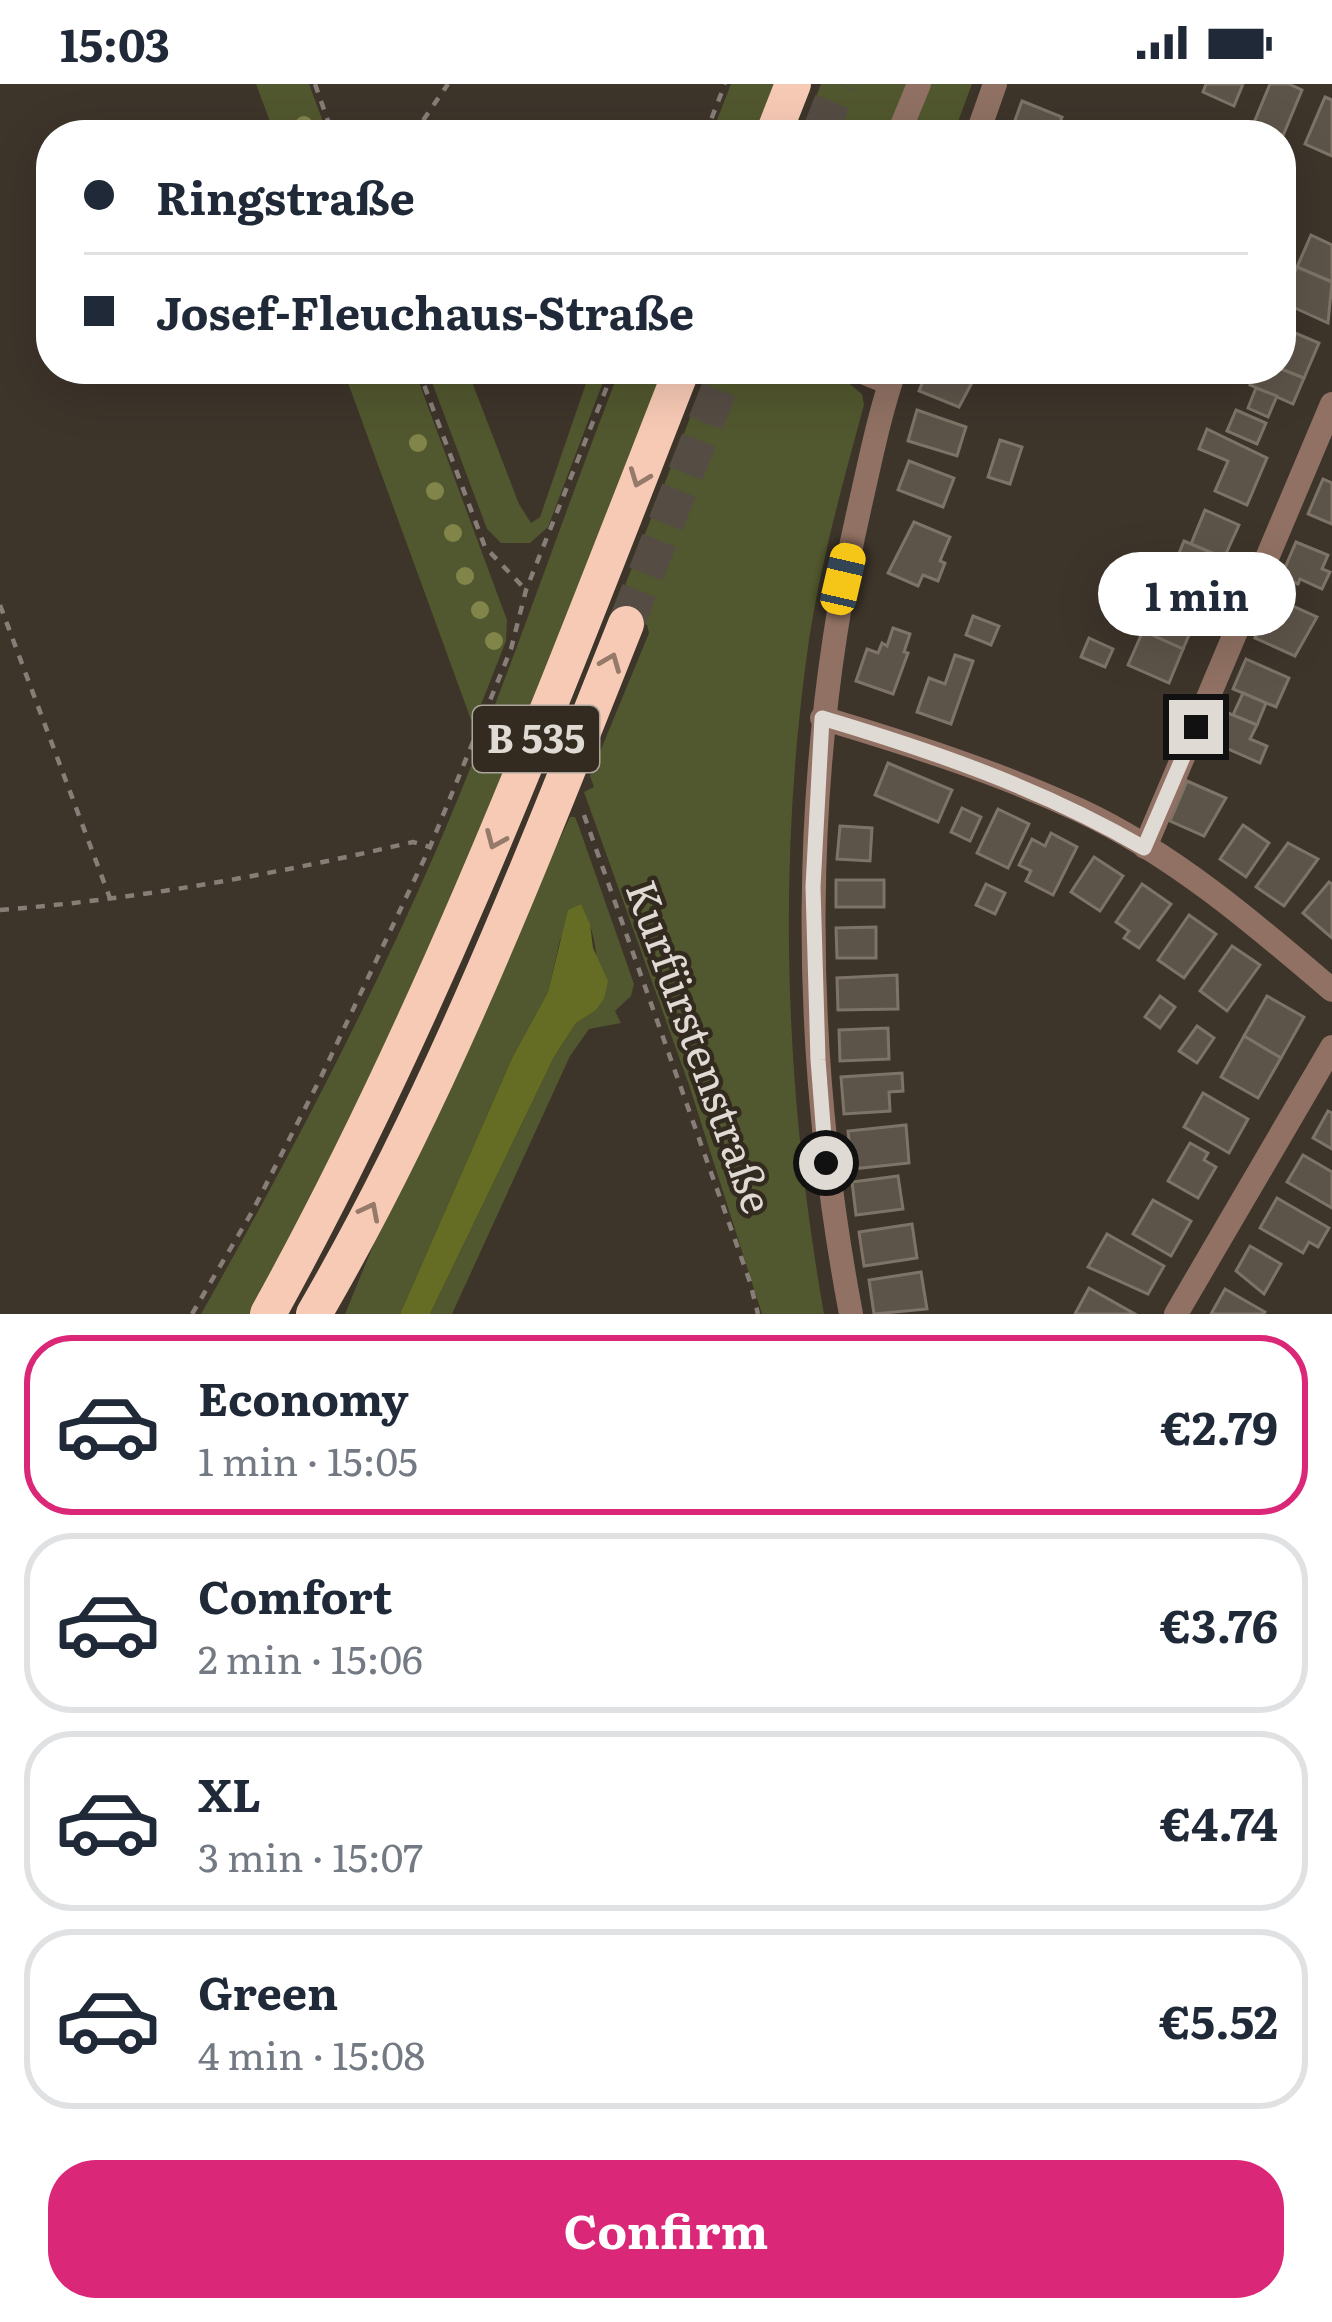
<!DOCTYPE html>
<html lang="en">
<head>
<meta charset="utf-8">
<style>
  body { margin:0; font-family:Literata,serif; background:#f6f6f7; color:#1f2937; height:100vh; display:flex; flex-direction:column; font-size:45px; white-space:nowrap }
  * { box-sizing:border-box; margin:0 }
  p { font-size:39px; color:#747a83 }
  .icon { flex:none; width:66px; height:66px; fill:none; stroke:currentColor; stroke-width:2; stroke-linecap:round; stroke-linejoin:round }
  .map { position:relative; height:1230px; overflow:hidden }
  .panel { display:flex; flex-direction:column; background:#fff; flex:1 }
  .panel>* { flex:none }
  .guide { position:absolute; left:36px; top:36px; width:1260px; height:264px; border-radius:48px; box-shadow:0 12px 48px #0002; display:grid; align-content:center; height:264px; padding:0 48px; background:#fff }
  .end { position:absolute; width:54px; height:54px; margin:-27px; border:15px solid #e0dad4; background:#111; box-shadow:0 0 0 6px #111 }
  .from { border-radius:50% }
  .bubble { position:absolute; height:84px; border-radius:42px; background:#fff; box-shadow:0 12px 48px #0002; font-size:39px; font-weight:700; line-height:84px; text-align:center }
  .car { position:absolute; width:36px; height:72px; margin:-36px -18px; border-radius:15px; box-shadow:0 0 9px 3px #0007; background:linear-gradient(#f5c518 24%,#345 0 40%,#f5c518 0 76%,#345 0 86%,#f5c518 0) }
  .guide b { display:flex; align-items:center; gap:42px; height:114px; font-size:45px }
  .guide b+b { border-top:3px solid #e0e1e3 }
  .guide i { width:30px; height:30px; background:#1f2937 }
  ul { padding:21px 0 0; list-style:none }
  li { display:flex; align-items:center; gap:36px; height:180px; margin:0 24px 18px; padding:0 24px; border:6px solid #e0e1e3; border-radius:48px }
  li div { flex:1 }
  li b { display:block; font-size:45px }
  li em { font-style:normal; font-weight:700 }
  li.active { border-color:#db2777 }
  li>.icon { width:108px; height:108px; stroke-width:1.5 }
  .primary-button { display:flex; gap:24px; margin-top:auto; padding:24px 48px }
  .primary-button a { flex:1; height:138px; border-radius:48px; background:#db2777; color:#fff; font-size:48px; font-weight:700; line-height:138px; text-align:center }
  .status { display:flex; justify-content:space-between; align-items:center; height:84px; padding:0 60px; background:#fff; direction:ltr }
  .status svg { height:33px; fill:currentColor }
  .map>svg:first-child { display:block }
</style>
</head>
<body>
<div class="status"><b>15:03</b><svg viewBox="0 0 49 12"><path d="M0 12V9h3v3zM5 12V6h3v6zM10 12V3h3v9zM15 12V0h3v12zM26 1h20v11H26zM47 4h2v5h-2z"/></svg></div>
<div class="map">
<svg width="1332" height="1230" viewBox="0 0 1332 1230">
  <rect width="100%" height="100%" fill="#3d342a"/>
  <g fill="#51572e">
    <polygon points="256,0 309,0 328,51 275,51"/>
    <polygon points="731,0 777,0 758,51 711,51"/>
    <polygon points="821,0 908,0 887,51 801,51"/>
    <polygon points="931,0 972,0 953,51 910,51"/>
    <polygon points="343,285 414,285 507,536 506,557 473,641"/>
    <polygon points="427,285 467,285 519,420 531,439 540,433 591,285 608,285 548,443 530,459 501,459 487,445"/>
    <path d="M620,285H667L580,509L408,920L251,1230H201C286,1080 366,927 435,769C504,610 557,446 620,285Z"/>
    <path d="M709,285H831L862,310L864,321C841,406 817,491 806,578C777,795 786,1014 824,1230H762L689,1001L584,708L594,703L590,692L649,549L647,541L615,527Z"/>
    <path d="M570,733H575L579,743L634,900L631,912L615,927L621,939L589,945L570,972L452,1230H430L554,973L576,939L595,927C599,889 600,854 580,820L560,856L548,908L513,972L400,1230H345L377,1152Z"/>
  </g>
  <polygon fill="#646d23" points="581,820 590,840 593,864 608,897 604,915 595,927 576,939 554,973 430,1230 400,1230 513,972 548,908 568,826"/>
  <g fill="#5d5449" stroke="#7d7367" stroke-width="3">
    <polygon points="1206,0 1243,0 1234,22 1203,8"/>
    <polygon points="1270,0 1289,0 1302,6 1282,54 1253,41"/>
    <polygon points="1325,13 1332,16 1332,72 1305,60"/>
    <polygon points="1022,17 1062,33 1055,51 1010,50"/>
    <polygon points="1311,151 1332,161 1332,198 1297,183"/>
    <polygon points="1297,183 1332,198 1328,239 1282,218"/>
    <polygon points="1281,243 1319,259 1304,294 1281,285"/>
    <polygon points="928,285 954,285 975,293 959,323 919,307"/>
    <polygon points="1257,285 1281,285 1304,294 1293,320 1250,301"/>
    <polygon points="1256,304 1277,312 1268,333 1248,324"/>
    <polygon points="917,326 966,343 957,372 908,357"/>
    <polygon points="1236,326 1266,339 1257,360 1227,347"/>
    <polygon points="1207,345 1267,374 1247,421 1215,407 1228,377 1199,365"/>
    <polygon points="1000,356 1022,363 1010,400 988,393"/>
    <polygon points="909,377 954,394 943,423 898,406"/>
    <polygon points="1323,395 1332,399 1332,440 1308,430"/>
    <polygon points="1205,426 1239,441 1224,474 1191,460"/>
    <polygon points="914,438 950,453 940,477 945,479 938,497 923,491 918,502 888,489"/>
    <polygon points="1184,457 1224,474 1208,510 1169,494"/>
    <polygon points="1296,458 1328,471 1322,485 1330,488 1322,505 1300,495 1298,500 1281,493"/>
    <polygon points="1120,483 1138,491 1128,514 1109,506"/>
    <polygon points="1161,511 1199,528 1183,565 1145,548"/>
    <polygon points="1273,513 1317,533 1295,572 1255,554"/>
    <polygon points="973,532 999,542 991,561 966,551"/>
    <polygon points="893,544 910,550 904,568 908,569 893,610 856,597 867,565 878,569 882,559 887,562"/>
    <polygon points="1143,547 1183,565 1169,599 1128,581"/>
    <polygon points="1089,554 1113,565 1105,583 1081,573"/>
    <polygon points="955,571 973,577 951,640 917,628 929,594 945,600"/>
    <polygon points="1246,575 1289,594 1276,623 1233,605"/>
    <polygon points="1243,609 1266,619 1257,641 1233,631"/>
    <polygon points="1223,627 1257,641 1250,655 1267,662 1260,679 1210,657"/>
    <polygon points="888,679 952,706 938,738 875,711"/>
    <polygon points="1187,697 1226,714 1204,752 1170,737"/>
    <polygon points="962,724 981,733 970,757 951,748"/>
    <polygon points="998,725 1029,740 1008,784 977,769"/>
    <polygon points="1243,741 1269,759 1246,793 1220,775"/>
    <polygon points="840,742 872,744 870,777 837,775"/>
    <polygon points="1051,749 1077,763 1053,811 1026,797 1031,787 1019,781 1032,755 1045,762"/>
    <polygon points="1288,759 1318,775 1284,822 1256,803"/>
    <polygon points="1094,773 1123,792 1100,827 1071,808"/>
    <rect x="836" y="796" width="48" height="27"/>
    <polygon points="1329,798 1332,800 1332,854 1303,829"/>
    <polygon points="986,800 1005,809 995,830 976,821"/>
    <polygon points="1142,800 1171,820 1139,864 1124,854 1129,847 1116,838"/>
    <polygon points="1189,831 1216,850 1184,894 1158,876"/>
    <polygon points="876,843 876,874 837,874 836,844"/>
    <polygon points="1232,862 1260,881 1227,927 1200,907"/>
    <polygon points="897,891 898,925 838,926 837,894"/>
    <polygon points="1160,912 1175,923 1160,944 1145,933"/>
    <polygon points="1267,912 1304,933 1281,974 1244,952"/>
    <polygon points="1197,942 1214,954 1197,979 1179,967"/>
    <polygon points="888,944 889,975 840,977 839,946"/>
    <polygon points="1244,952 1281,974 1258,1014 1221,993"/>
    <polygon points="902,989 903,1007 889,1008 890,1027 844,1030 841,993"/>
    <polygon points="1203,1009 1248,1035 1229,1069 1184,1043"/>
    <polygon points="1328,1027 1332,1029 1332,1065 1313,1054"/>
    <polygon points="906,1041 909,1079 852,1085 848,1047"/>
    <polygon points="1190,1059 1208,1069 1204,1076 1216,1083 1198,1114 1168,1097"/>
    <polygon points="1303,1071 1332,1088 1332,1124 1287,1098"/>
    <polygon points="898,1092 903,1125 856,1131 852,1098"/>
    <polygon points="1277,1114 1329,1144 1318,1163 1309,1158 1303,1169 1260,1144"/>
    <polygon points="1153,1116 1191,1137 1171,1172 1133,1150"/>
    <polygon points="912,1140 917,1174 864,1182 859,1148"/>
    <polygon points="1107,1150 1164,1182 1148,1210 1088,1183"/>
    <polygon points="1250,1162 1281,1180 1264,1210 1236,1187"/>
    <polygon points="921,1188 927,1225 874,1230 869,1196"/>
    <polygon points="1089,1204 1135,1230 1075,1230"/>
    <polygon points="1225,1205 1265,1228 1264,1230 1211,1230"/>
  </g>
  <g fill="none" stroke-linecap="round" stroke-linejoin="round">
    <g stroke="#554d44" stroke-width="36" stroke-dasharray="36 18" stroke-linecap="butt">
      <polyline points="819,51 839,0"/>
      <polyline points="626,540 727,285"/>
    </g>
    <g stroke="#877f77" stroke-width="4.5" stroke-dasharray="9 9" stroke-linecap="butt">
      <polyline points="315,0 333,51"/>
      <polyline points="413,51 448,0"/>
      <polyline points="705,51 725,0"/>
      <polyline points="418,285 485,463 526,506"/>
      <polyline points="0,521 111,817"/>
      <polyline points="584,731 750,1198 758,1230"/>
      <path d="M0,826C140,815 276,790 413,758L430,763"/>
      <polyline points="192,1230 252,1128 321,993 430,763 511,565 526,506 614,285"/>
    </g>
    <g stroke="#907163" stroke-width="24">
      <polyline points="898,51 919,0"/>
      <polyline points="977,51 995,0"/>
      <polyline points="855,285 890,299"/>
      <path d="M822,634C909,660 997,688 1079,726C1172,769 1255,840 1332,906"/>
      <polyline points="1145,763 1332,320"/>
      <path d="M851,1230C800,961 799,684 861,417C871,373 880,328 895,285"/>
      <polyline points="1176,1230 1332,963"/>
    </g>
    <g stroke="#f7cab5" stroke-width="36">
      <polyline points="773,51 793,0"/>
      <path d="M268,1230C435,928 556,606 682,285"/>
      <path d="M314,1230C441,1012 533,773 626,540"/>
    </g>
  </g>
  <g fill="#828549">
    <circle cx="304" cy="41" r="9"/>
    <circle cx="418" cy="359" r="9"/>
    <circle cx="435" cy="407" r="9"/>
    <circle cx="453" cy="449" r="9"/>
    <circle cx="465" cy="492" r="9"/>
    <circle cx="480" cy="526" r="9"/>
    <circle cx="494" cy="557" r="9"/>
  </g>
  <defs><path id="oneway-chevron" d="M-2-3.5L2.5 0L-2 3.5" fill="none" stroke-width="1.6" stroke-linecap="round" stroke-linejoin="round" transform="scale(3)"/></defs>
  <g stroke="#957a6a">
    <use href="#oneway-chevron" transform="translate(639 394) rotate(111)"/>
    <use href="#oneway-chevron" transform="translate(611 578) rotate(-68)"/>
    <use href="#oneway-chevron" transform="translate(495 756) rotate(113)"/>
    <use href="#oneway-chevron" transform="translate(370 1127) rotate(-63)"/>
  </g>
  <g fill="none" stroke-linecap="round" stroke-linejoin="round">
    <path stroke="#e0dad4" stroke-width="15" d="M826,1079L818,976L813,803L822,634C933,667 1043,705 1144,764L1196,643"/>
  </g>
  <g text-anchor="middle" stroke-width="9" stroke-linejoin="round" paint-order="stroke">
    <rect fill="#332a20" stroke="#aca59e" stroke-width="3" x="473" y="622" width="126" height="66" rx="9"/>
    <g font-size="39" font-weight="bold" fill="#e0dad4">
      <text x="536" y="669">B 535</text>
    </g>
    <g font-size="42" fill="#e0dad4" stroke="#332a20">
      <text transform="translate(699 963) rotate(70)" y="15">Kurfürstenstraße</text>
    </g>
  </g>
</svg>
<i class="end from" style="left:826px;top:1079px"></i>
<i class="end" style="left:1196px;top:643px"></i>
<div class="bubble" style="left:1098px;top:468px;width:198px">1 min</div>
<i class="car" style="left:843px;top:495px;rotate:13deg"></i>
<div class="guide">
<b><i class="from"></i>Ringstraße</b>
<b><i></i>Josef-Fleuchaus-Straße</b>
</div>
</div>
<section class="panel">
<ul>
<li class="active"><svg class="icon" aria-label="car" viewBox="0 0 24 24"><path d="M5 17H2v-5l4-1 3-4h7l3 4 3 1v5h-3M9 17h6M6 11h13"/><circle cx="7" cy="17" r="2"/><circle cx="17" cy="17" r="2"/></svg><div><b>Economy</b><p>1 min · 15:05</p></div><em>€2.79</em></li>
<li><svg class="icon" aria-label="car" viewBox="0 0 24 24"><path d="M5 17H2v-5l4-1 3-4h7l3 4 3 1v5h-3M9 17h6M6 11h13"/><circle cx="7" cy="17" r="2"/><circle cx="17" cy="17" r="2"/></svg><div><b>Comfort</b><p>2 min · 15:06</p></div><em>€3.76</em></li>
<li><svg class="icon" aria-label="car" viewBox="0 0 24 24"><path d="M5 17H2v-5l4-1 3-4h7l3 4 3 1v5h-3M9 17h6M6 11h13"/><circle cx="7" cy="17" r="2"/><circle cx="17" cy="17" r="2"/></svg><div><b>XL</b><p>3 min · 15:07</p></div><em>€4.74</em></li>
<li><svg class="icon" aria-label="car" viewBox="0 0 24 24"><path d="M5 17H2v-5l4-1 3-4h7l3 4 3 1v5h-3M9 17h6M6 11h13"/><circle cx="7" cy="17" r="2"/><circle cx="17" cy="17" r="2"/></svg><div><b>Green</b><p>4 min · 15:08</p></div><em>€5.52</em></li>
</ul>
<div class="primary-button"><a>Confirm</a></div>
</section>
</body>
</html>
